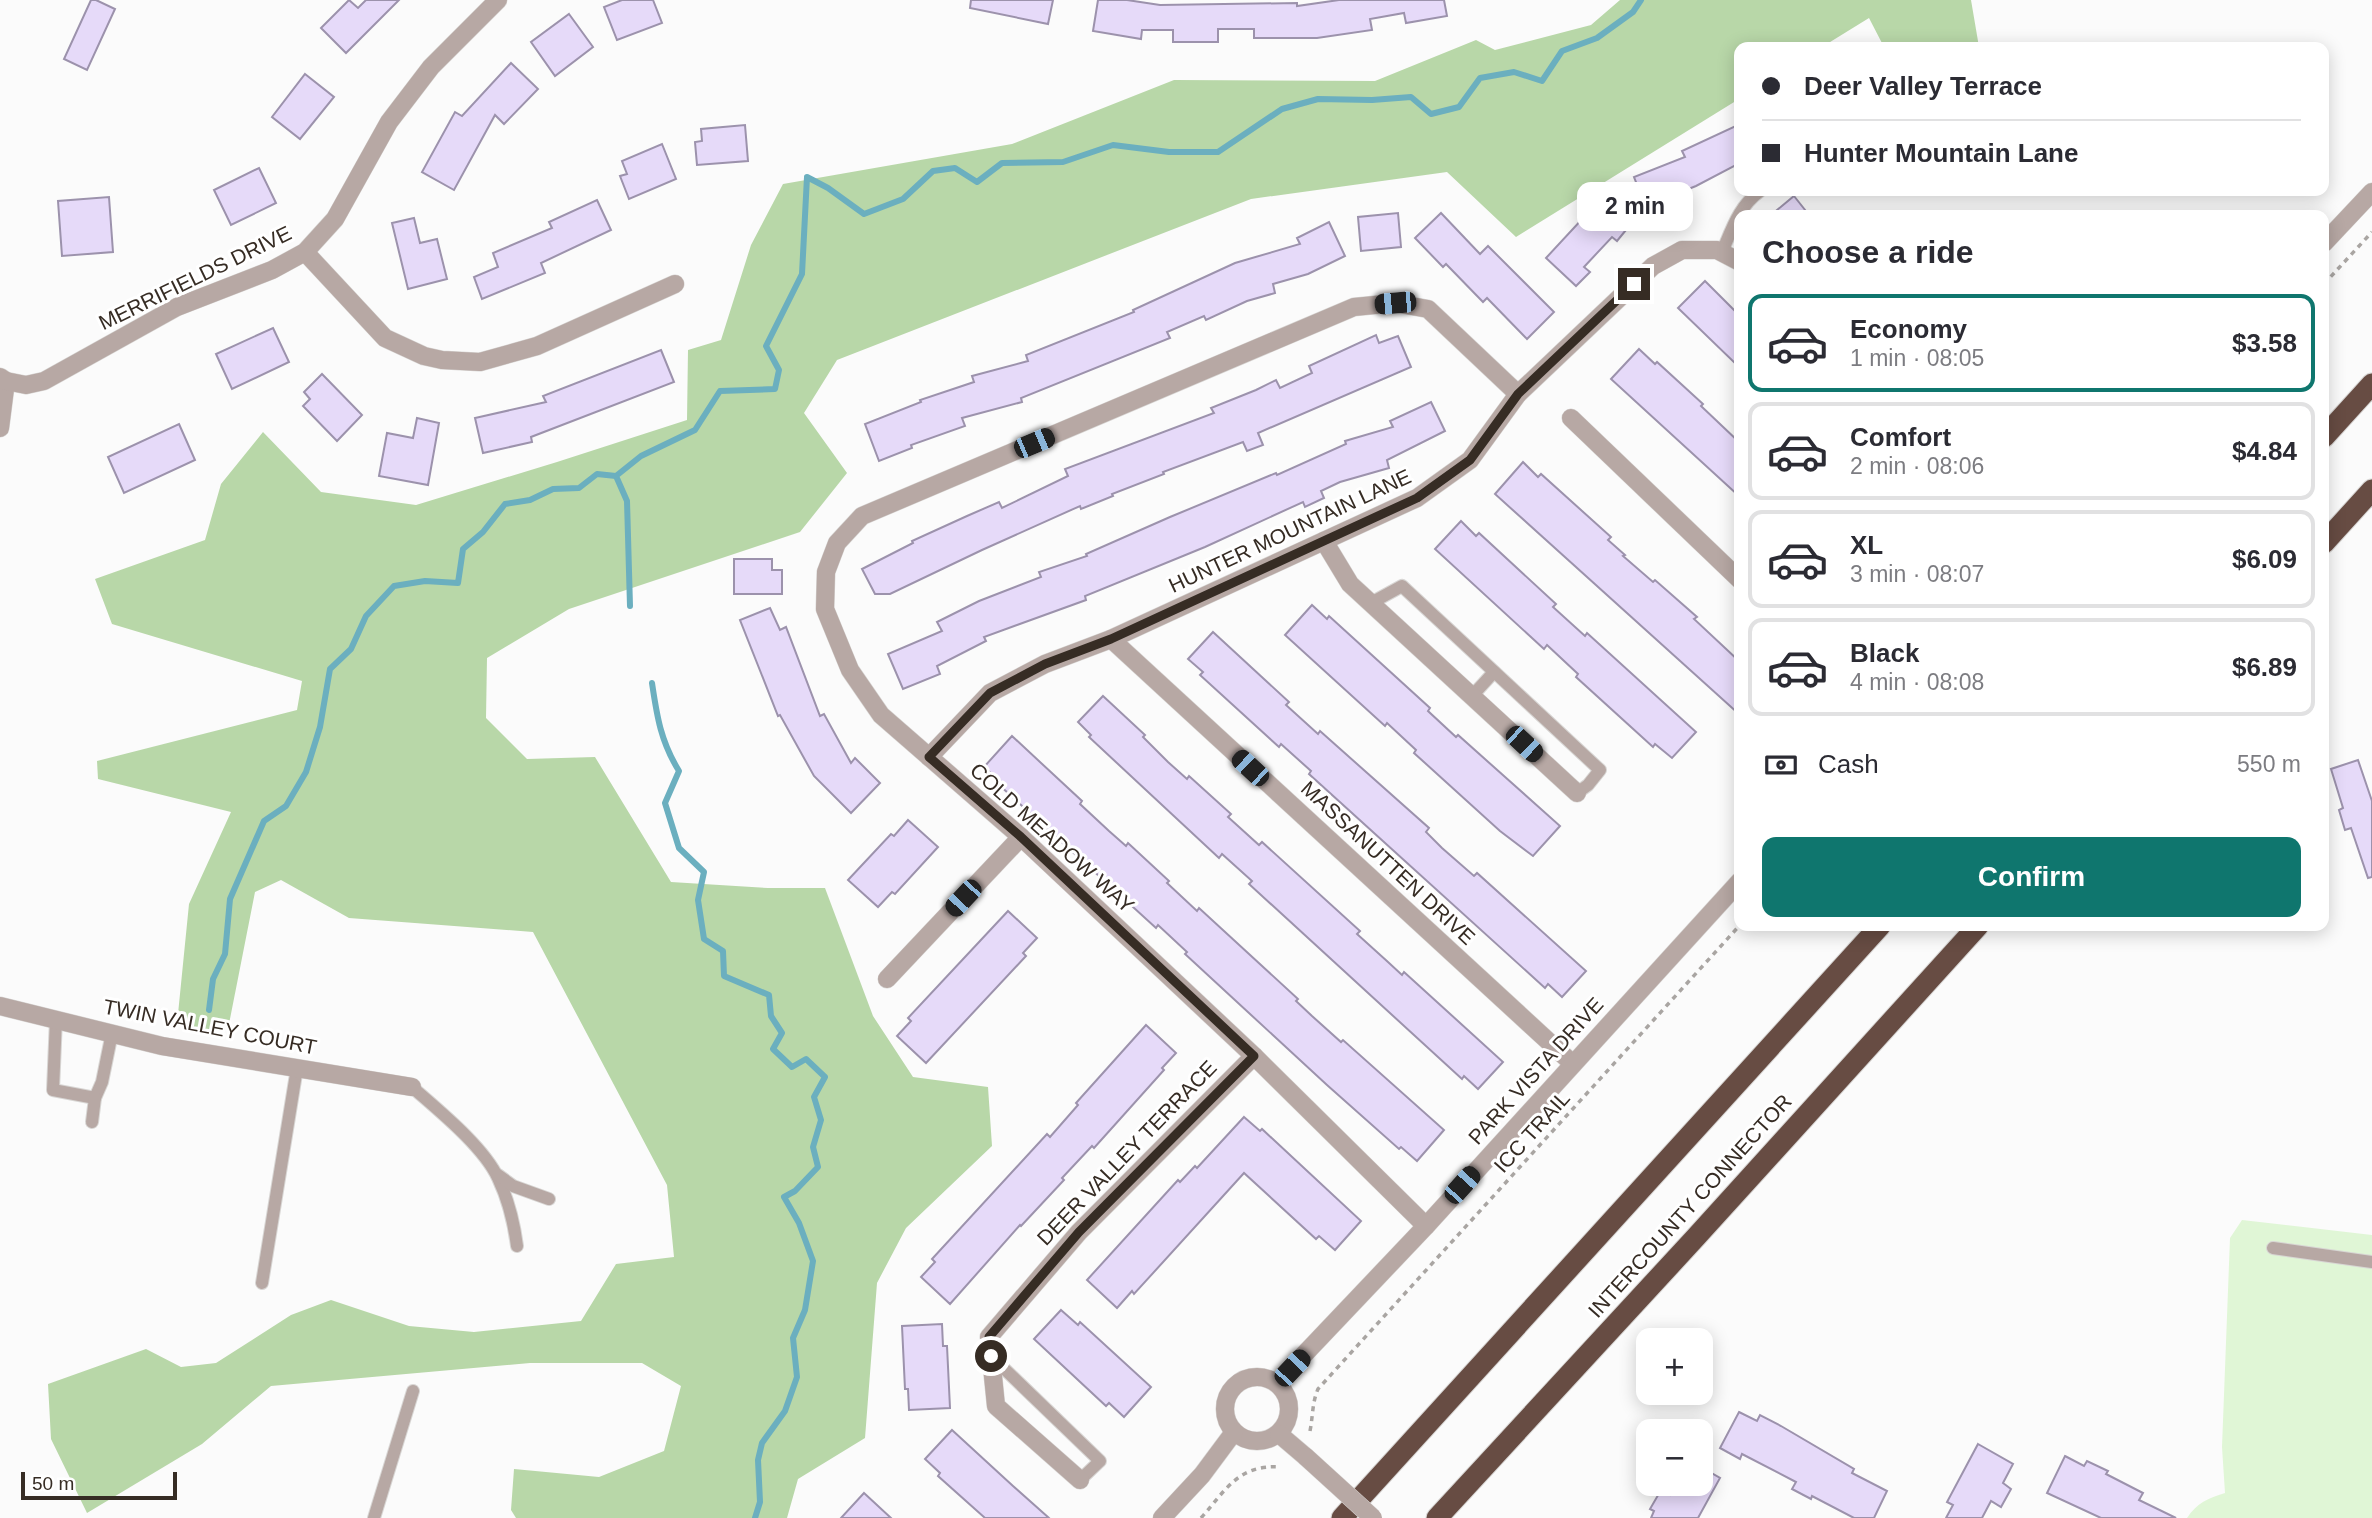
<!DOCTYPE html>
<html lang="en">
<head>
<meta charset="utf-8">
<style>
  body { margin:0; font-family:Arial,sans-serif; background:#f7f7f7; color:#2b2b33; height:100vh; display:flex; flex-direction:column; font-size:26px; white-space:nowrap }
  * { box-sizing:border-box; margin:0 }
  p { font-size:23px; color:#7c7c81 }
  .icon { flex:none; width:38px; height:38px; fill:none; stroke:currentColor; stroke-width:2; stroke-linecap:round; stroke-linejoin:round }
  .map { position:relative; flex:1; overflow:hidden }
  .details { position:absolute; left:1734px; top:210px; width:595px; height:721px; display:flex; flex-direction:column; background:#fff; border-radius:14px; box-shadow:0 4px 18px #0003 }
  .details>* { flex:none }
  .top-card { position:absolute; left:1734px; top:42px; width:595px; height:154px; border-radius:14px; box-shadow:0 4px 18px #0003; display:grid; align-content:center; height:154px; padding:0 28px; background:#fff }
  .controls { position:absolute; left:1636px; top:1328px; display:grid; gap:14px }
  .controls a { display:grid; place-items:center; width:77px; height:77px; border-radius:14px; background:#fff; box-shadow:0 4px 18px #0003; font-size:35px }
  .scale { position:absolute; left:21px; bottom:18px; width:156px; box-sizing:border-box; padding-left:7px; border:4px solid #362c24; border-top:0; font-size:19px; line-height:24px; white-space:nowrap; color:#362c24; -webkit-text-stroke:5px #fff; paint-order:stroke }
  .end { position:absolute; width:32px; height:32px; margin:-16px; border:9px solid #362c24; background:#fff; box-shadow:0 0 0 4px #fff }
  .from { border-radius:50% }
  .bubble { position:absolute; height:49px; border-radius:14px; background:#fff; box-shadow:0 4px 18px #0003; font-size:23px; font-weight:600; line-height:49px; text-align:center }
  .car { position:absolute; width:21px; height:42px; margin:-21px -10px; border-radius:9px; box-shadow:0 0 5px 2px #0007; background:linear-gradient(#222 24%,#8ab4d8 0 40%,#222 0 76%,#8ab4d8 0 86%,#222 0) }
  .top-card b { display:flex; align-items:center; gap:24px; height:66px; font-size:26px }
  .top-card b+b { border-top:2px solid #e1e1e2 }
  .top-card i { width:18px; height:18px; background:#2b2b33 }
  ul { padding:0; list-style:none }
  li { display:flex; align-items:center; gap:21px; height:98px; margin:0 14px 10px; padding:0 14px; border:4px solid #e1e1e2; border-radius:14px }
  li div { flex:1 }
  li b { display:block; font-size:26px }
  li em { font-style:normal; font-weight:600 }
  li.selected { border-color:#0f766e }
  li>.icon { width:63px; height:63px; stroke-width:1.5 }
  h2 { padding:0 28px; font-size:32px; line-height:84px }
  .pay { display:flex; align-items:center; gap:18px; height:77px; padding:0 28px; font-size:26px }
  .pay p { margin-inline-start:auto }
  .button { display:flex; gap:14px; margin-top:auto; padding:14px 28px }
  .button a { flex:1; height:80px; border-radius:14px; background:#0f766e; color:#fff; font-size:28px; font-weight:600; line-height:80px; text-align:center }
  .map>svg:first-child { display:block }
</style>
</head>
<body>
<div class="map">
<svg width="2372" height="1518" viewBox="0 0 2372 1518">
  <rect width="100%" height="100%" fill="#fbfbfb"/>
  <path fill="#e0f6d6" d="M2242,1220L2372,1235V1518H2187C2197,1503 2208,1498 2225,1493L2222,1447L2230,1238Z"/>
  <polygon fill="#b8d7a8" points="1620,0 1971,0 1979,47 1884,47 1869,18 1822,47 1740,47 1739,99 1516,237 1447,172 1251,199 837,360 804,413 847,473 800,532 569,609 487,658 486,718 527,759 595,757 671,882 768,888 825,888 873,1016 913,1077 988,1087 992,1146 906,1228 877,1283 865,1438 798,1479 787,1518 516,1518 511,1510 514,1469 599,1477 664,1451 681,1386 642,1363 530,1363 271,1386 202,1444 87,1513 51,1439 48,1384 146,1349 181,1367 216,1363 291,1315 331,1300 409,1326 474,1332 581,1321 616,1264 674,1257 667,1185 533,932 349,918 281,880 255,892 229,1024 203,1034 177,1024 189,904 231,812 98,779 97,761 297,710 302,681 112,624 95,579 205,540 221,484 263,432 321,492 416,505 557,462 687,420 688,350 721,340 751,245 783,184 1012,144 1174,80 1375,81 1476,40 1495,50 1591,25"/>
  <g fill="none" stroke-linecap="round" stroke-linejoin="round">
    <g stroke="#6bafbf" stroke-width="6">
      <polyline points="630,606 627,501 616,476 641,456 695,430 720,391 775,389 779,370 766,346 802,274 807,177 828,188 864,214 903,199 933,171 955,168 977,182 1002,163 1063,162 1113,145 1169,152 1218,152 1282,109 1318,99 1372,100 1411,97 1431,114 1459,107 1480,78 1514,72 1542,81 1562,51 1597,38 1633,12 1641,0"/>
      <path d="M652,683C657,717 661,742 679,771L665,803L679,848L704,872L698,900L704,939L723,951L724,976L769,995L771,1016L782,1033L773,1049L792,1067L806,1059L825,1077L814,1097L821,1120L813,1147L818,1167L795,1191L784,1197L799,1223L813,1261L805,1310L793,1338L797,1377L785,1411L762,1443L758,1460L760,1502L755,1518"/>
      <polyline points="209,1010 213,979 225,954 230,899 264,821 286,806 306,772 320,727 330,669 351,649 366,616 394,586 425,581 458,583 463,549 483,532 505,504 530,500 553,489 579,488 597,474 616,476"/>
    </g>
  </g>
  <g fill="#e6daf9" stroke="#9c92ac" stroke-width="2">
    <polygon points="91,0 96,0 115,9 87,70 64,59"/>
    <polygon points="349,0 358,8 366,0 399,0 346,53 321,28"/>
    <polygon points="622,0 653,0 662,23 617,40 604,7"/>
    <polygon points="971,0 1053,0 1048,24 970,8"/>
    <polygon points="1098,0 1127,0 1160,5 1297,3 1297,6 1339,0 1444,0 1447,16 1406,23 1404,13 1370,19 1372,30 1317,38 1254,38 1254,29 1218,29 1218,42 1173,42 1173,30 1142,30 1141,39 1093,31"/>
    <polygon points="569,14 593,47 555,76 531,42"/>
    <polygon points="511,63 538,89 504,124 495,115 454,190 422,172 455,112 462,116"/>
    <polygon points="305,74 334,97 300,139 272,117"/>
    <polygon points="1740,124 1740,163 1696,186 1663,199 1667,208 1649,215 1634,177 1685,157 1682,151"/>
    <polygon points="745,125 748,161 697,165 695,142 702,141 701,129"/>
    <polygon points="662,144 676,179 629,199 620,176 627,174 622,161"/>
    <polygon points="259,168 276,203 231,225 214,190"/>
    <polygon points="1610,189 1639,214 1617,241 1612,237 1584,267 1590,272 1576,286 1546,258"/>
    <polygon points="1794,196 1809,215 1771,215"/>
    <polygon points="109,197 113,252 62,256 58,201"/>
    <polygon points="597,200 611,230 541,263 545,273 482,299 474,277 498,267 493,253 552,228 549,222"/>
    <polygon points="1398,213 1401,247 1361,251 1358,217"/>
    <polygon points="1441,213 1480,254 1488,246 1554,312 1527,339 1487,298 1483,302 1446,264 1443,267 1415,238"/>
    <polygon points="414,218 420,243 437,239 447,279 408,289 392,223"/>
    <polygon points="1329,222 1345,256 1308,274 1273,284 1275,293 1247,301 1206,320 1204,316 1167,332 1170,338 1021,398 1022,402 962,418 965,426 911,445 912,448 879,461 865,424 921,402 920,400 974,382 972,376 1028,361 1026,355 1134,312 1133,310 1235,263 1300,244 1297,238"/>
    <polygon points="1705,281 1740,316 1740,368 1678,308"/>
    <polygon points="273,328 289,362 232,389 216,354"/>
    <polygon points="1376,335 1379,343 1398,336 1411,367 1258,433 1263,445 1247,451 1243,442 1163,472 1164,474 1112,494 1113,496 1081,509 1080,506 982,550 890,594 875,594 862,569 913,543 912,541 967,516 999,502 1002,508 1068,476 1065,469 1214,413 1211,408 1256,390 1276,380 1280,388 1312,373 1309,366"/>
    <polygon points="1639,349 1655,364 1657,362 1703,404 1701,406 1740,443 1740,497 1611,379"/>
    <polygon points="661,350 674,382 531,437 532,442 483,453 475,418 546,402 543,396"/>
    <polygon points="322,374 362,415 337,441 303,406 310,399 304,392"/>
    <polygon points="1431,402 1445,431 1387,460 1389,468 1340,482 1321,491 1324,498 1305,507 1303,502 1205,547 1085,596 1086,600 984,637 986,641 937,666 940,674 903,689 888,654 942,631 937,622 979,601 1041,577 1039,572 1087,556 1086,554 1170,517 1276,473 1277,475 1346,444 1345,441 1393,427 1390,421"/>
    <polygon points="417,418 439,423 428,485 379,476 387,433 413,438"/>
    <polygon points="179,424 195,460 124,493 108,457"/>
    <polygon points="1523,462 1538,477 1541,474 1611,537 1608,540 1625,555 1623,556 1653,582 1655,580 1697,617 1694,619 1740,662 1740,715 1495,494"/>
    <polygon points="1461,521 1476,536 1479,533 1556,604 1553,607 1585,636 1587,633 1696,732 1672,758 1655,744 1653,747 1576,677 1578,674 1547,645 1544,649 1435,549"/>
    <polygon points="734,559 772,559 772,570 782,570 782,594 734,594"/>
    <polygon points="1312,605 1327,619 1329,616 1430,708 1428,711 1456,737 1458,735 1560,826 1533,856 1500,831 1414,753 1416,750 1387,723 1385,726 1285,635"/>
    <polygon points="770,608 780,630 786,627 820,716 824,714 851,763 855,758 880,783 851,813 814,776 780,715 778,716 740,620"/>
    <polygon points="1213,632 1289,702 1286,705 1318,734 1320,731 1429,828 1426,832 1442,848 1474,876 1477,873 1586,971 1562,997 1548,984 1545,988 1309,774 1311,771 1281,744 1279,747 1200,675 1203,672 1188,659"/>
    <polygon points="1103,696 1145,735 1143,737 1168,762 1187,779 1189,776 1231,814 1228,817 1259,845 1262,842 1360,931 1357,934 1388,962 1402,975 1404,972 1503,1062 1478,1089 1464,1076 1462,1079 1249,884 1252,881 1222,854 1219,858 1089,737 1091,735 1078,722"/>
    <polygon points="1012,736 1082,801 1080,804 1109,831 1126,846 1128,843 1169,881 1167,883 1197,911 1199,908 1298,999 1296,1001 1312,1016 1341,1042 1343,1040 1444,1130 1417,1161 1401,1147 1399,1149 1327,1085 1185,954 1187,952 1158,925 1156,928 997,783 999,780 984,767"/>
    <polygon points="2358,760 2372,801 2372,877 2368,878 2351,828 2345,830 2339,810 2343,808 2331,769"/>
    <polygon points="908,820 938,847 895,894 892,892 878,907 848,880 891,834 894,836"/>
    <polygon points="1008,911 1037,938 1023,953 1026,956 926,1063 897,1036 911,1021 908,1018"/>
    <polygon points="1146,1025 1176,1053 1162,1068 1164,1070 1094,1148 1092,1146 1062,1178 1064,1180 1021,1226 1020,1225 950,1304 921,1277 935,1262 932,1259 1047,1134 1050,1137 1078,1105 1076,1103"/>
    <polygon points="1244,1117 1260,1131 1262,1129 1361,1221 1335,1250 1319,1236 1316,1239 1244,1173 1134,1294 1132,1291 1117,1308 1087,1280 1178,1180 1180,1182 1195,1166 1197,1168"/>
    <polygon points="1061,1310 1078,1325 1080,1322 1151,1387 1124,1417 1109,1403 1106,1406 1034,1339"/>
    <polygon points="942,1324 943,1346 947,1346 950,1408 909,1410 908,1389 905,1389 902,1326"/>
    <polygon points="1739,1412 1757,1421 1760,1415 1781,1426 1854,1469 1852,1473 1887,1491 1874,1518 1854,1518 1812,1496 1811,1499 1792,1489 1796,1482 1742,1454 1740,1459 1720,1448"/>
    <polygon points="952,1430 1013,1486 1049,1518 985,1518 938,1476 940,1473 925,1459"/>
    <polygon points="1978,1444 2013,1464 2003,1483 2011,1489 2001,1507 1991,1501 1982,1518 1946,1518 1953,1505 1947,1502"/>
    <polygon points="2065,1456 2084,1466 2087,1461 2108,1471 2106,1474 2143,1493 2139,1500 2176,1518 2101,1518 2047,1493"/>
    <polygon points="1701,1467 1720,1478 1698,1518 1651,1518 1654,1511 1650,1509 1661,1490 1670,1495 1676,1484 1701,1484"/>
    <polygon points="864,1493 891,1518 841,1518"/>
  </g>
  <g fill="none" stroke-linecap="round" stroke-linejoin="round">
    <defs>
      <g id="service">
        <path d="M1722,252C1732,229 1739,206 1760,191"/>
        <polyline points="1371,603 1402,586 1600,770 1588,785 1577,793"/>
        <polyline points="1472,696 1494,672"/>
        <polyline points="56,1019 53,1090 95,1098 102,1082 112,1033"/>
        <path d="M412,1087C438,1110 483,1146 498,1178C508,1199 514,1223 517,1246"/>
        <polyline points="92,1122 95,1098"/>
        <polyline points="498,1175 513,1186 549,1199"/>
        <polyline points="2273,1248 2372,1262"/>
        <polyline points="262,1283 297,1068"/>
        <polyline points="991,1356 1100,1461 1080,1480"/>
        <polyline points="374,1518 413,1391"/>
      </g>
      <g id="minor">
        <polyline points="305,252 385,338 424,356 442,360 480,362 537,346 675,284"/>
        <polyline points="0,377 6,381 0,428"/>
        <polyline points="6,381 26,385 44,381 177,307 272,270 305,252 335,219 389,122 431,67 498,0"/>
        <polyline points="1571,418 1740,580"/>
        <polyline points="1324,541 1350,584 1577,793"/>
        <polyline points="1111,639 1573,1064"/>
        <polyline points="929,757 990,693 1045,664 1111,639 1417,498 1470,460 1518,394 1653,266 1682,250 1717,250 1740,262"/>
        <polyline points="887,979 1021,837"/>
        <polyline points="0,1006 162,1046 412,1087"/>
        <polyline points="1426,1226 1254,1056 1021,837 881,715 850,670 825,609 826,572 837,543 862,516 1354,307 1395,303 1428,309 1518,394"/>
        <polyline points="1080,1480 996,1406 989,1337 1079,1232 1254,1056"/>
      </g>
      <g id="tertiary">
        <polyline points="2324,243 2372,192"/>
        <circle cx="1257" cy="1409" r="32"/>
        <polyline points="1277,1383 1426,1226 1740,881"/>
        <polyline points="1279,1434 1306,1457"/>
        <polyline points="1162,1518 1202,1475 1234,1432"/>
      </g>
      <g id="motorway">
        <polyline points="2324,437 2372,384"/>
        <polyline points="2324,543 2372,490"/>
        <polyline points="1342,1518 1880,926"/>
        <polyline points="1437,1518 1696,1237 1978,926"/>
      </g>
    </defs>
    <use href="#service" stroke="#d8d6d4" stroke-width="14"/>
    <use href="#minor" stroke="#d8d6d4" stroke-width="19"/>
    <use href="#tertiary" stroke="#d8d6d4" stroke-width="19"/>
    <use href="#motorway" stroke="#d8d6d4" stroke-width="23"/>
    <g stroke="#a9a5a2" stroke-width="3.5" stroke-dasharray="5 5" stroke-linecap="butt">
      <polyline points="2324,284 2372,232"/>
      <path d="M1310,1431C1313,1416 1312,1403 1318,1389L1740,925"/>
      <path d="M1201,1518C1226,1490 1238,1464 1281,1467"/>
    </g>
    <use href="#service" stroke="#b7a8a4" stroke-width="12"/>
    <use href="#minor" stroke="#b7a8a4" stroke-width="18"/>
    <use href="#tertiary" stroke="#b7a8a4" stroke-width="18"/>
    <use href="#motorway" stroke="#674c43" stroke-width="21"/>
    <defs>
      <polyline id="tertiary-bridge" points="1306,1457 1373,1518"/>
    </defs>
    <use href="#tertiary-bridge" stroke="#d8d6d4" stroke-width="19" stroke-linecap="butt"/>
    <use href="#tertiary-bridge" stroke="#b7a8a4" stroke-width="18"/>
  </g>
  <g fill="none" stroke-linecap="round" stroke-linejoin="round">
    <polyline stroke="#362c24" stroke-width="9" points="991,1356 989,1337 1079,1232 1254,1056 1021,837 929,757 990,693 1045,664 1111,639 1417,498 1470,460 1518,394 1634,284"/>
  </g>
  <g text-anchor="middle" stroke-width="6" stroke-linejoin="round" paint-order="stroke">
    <g font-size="21" fill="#362c24" stroke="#fff">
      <text transform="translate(195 278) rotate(-26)" y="7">MERRIFIELDS DRIVE</text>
      <text transform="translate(1290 531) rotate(-25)" y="7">HUNTER MOUNTAIN LANE</text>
      <text transform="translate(1052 838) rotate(42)" y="7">COLD MEADOW WAY</text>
      <text transform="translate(1388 863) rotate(43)" y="7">MASSANUTTEN DRIVE</text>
      <text transform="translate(210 1027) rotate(11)" y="7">TWIN VALLEY COURT</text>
      <text transform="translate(1536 1071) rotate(-48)" y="7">PARK VISTA DRIVE</text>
      <text transform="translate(1532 1132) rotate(-48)" y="7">ICC TRAIL</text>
      <text transform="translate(1127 1153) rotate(-46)" y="7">DEER VALLEY TERRACE</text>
      <text transform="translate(1690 1206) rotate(-48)" y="7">INTERCOUNTY CONNECTOR</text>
    </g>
  </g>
</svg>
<div class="controls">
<a>+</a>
<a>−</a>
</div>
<div class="scale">50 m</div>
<i class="end from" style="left:991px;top:1356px"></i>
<i class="end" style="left:1634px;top:284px"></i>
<div class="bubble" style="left:1577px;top:182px;width:116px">2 min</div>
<i class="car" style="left:1395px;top:303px;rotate:265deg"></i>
<i class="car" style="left:1034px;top:443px;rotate:67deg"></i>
<i class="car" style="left:1524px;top:744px;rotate:133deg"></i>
<i class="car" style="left:1250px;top:768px;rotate:313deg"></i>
<i class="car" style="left:963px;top:898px;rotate:223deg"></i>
<i class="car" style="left:1462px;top:1185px;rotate:42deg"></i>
<i class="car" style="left:1292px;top:1368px;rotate:43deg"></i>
<div class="top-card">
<b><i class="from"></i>Deer Valley Terrace</b>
<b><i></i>Hunter Mountain Lane</b>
</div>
<section class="details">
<h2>Choose a ride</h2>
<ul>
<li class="selected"><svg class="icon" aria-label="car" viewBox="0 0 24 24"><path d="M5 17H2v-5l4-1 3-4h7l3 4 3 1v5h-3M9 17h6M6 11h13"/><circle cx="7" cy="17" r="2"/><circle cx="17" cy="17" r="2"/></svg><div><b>Economy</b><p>1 min · 08:05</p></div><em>$3.58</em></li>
<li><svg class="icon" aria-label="car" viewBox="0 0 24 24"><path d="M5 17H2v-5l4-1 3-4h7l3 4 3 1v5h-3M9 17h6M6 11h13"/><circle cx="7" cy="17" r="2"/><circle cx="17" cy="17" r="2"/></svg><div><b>Comfort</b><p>2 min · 08:06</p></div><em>$4.84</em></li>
<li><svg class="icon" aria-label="car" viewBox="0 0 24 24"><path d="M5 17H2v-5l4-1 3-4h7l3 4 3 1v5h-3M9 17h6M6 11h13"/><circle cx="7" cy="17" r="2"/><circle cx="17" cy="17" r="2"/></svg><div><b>XL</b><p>3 min · 08:07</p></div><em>$6.09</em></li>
<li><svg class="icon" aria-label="car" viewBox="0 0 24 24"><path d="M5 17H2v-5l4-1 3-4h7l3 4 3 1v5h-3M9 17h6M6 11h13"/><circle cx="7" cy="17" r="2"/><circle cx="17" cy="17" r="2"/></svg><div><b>Black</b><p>4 min · 08:08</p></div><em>$6.89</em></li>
</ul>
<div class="pay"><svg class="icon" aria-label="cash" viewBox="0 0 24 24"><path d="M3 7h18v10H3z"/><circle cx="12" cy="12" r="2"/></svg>Cash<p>550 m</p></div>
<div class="button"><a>Confirm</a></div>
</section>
</div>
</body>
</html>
